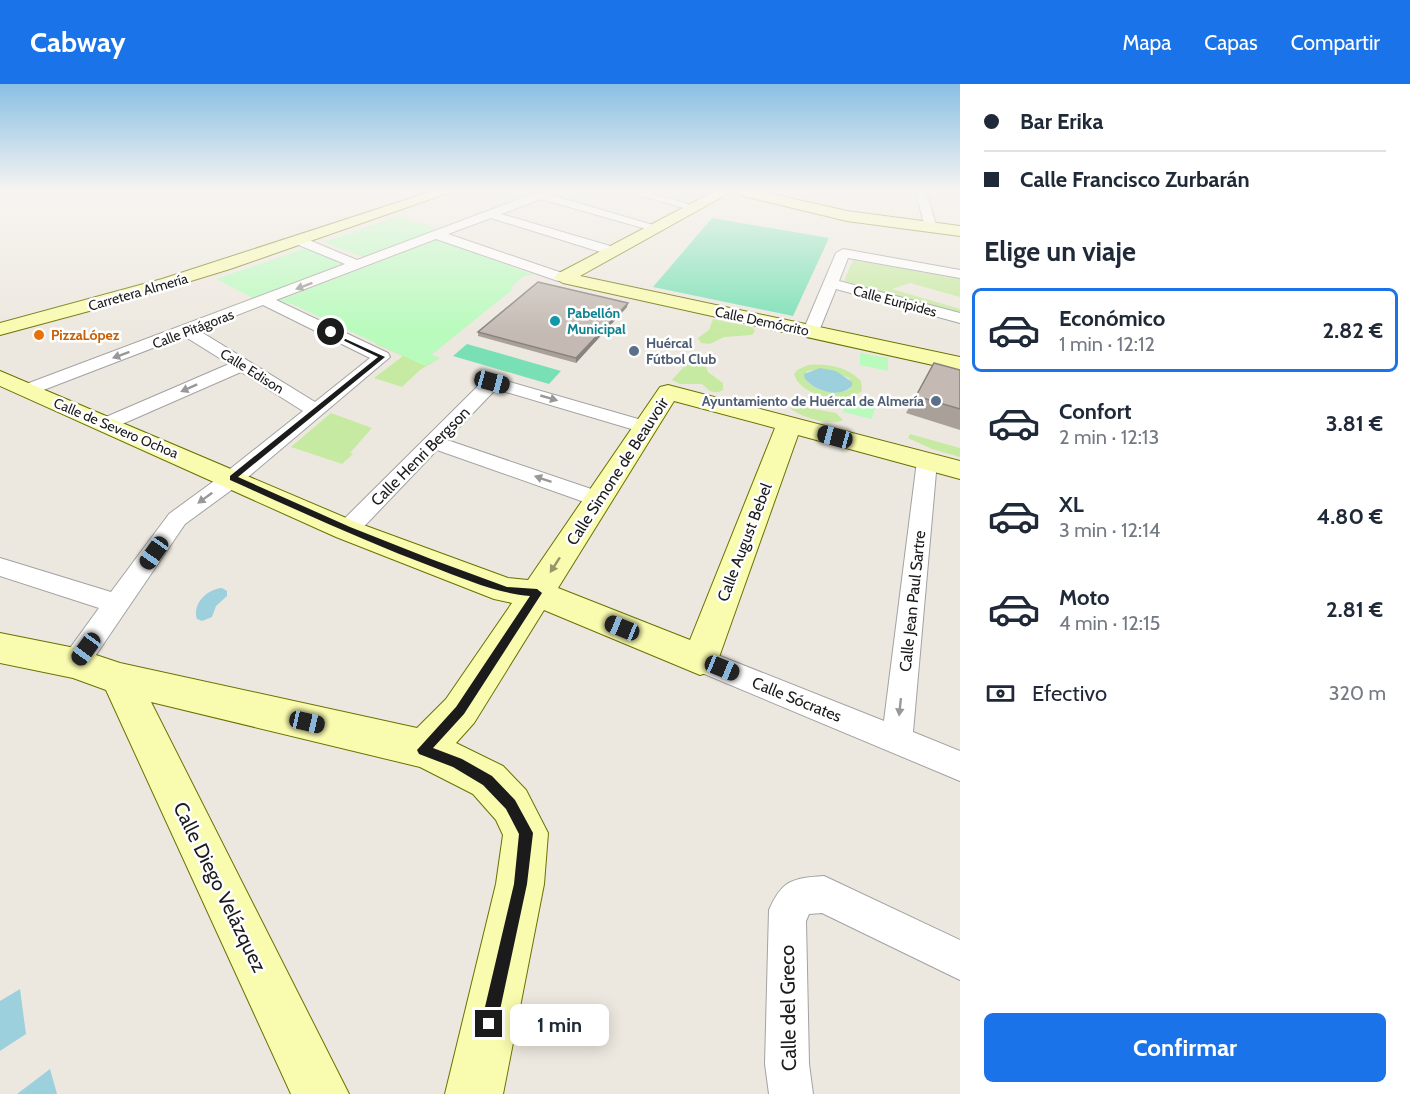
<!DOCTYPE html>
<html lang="es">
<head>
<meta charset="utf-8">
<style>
  body { margin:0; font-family:Cabin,sans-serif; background:#f6f6f7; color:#1f2937; height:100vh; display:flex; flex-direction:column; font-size:22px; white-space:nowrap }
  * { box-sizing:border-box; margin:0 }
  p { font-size:20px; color:#747a83 }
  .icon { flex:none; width:33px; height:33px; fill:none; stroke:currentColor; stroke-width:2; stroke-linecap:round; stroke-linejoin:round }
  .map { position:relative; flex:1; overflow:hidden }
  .sheet { display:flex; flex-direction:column; background:#fff; width:450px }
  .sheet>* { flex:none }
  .guide { display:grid; align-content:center; height:132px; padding:0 24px; background:#fff }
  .end { position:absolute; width:27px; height:27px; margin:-14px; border:8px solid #1b1b1b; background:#fff; box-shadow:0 0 0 3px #fff }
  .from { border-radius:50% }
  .bubble { position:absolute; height:42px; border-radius:9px; background:#fff; box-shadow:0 3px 15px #0003; font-size:20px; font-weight:800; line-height:42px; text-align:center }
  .car { position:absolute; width:18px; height:36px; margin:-18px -9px; border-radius:8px; box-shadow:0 0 4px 2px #0007; background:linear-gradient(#222 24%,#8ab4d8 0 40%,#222 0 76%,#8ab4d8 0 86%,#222 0) }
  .guide b { display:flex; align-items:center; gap:21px; height:57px; font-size:22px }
  .guide b+b { border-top:2px solid #e0e1e3 }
  .guide i { width:15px; height:15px; background:#1f2937 }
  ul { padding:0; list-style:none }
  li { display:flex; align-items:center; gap:18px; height:84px; margin:0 12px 9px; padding:0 12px; border:3px solid transparent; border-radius:9px }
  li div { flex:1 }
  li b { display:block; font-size:22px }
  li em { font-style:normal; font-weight:800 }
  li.current { border-color:#1a73e8 }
  li>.icon { width:54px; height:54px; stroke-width:1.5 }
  h2 { padding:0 24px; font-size:27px; line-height:72px }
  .pay { display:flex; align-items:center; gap:15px; height:66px; padding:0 24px; font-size:22px }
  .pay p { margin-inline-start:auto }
  .cta { display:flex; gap:12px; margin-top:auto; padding:12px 24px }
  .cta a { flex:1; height:69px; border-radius:9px; background:#1a73e8; color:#fff; font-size:24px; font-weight:800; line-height:69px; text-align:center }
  header { display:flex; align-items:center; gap:36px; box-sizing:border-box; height:84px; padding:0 30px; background:#1a73e8; color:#fff }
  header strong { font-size:28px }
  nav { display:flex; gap:33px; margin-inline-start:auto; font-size:21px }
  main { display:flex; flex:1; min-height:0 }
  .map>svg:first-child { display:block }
</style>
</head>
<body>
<header>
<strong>Cabway</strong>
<nav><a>Mapa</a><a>Capas</a><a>Compartir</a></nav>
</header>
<main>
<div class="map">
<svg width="960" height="1010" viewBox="0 0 960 1010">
  <rect width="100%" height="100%" fill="#ede8df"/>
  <g fill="#c7eaa2" fill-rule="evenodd">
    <polygon points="853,176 960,195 960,213 910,199 892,205 960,225 960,229 844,197"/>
    <polygon points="713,235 752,243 755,247 752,251 724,253 710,260 701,259 698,254 709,246"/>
    <polygon points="452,254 431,271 440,274 420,286 402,303 374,294 403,272 376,260"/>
    <path d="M687,271L703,274L708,288L723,299V306C712,312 708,305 702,300H680L672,296L683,284Z"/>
    <path d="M808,281C827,279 848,283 861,297L862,307C845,320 800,313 794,290L797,286ZM825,285L849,294L852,302L850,305C836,312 815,307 805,295L807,287Z"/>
    <path d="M793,321L836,329L843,336C832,343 801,333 791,325Z"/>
    <polygon points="331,329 372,344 350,369 353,370 342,380 291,363"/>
    <polygon points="910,350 960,364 960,373 932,365 908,354"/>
  </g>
  <g fill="#b8fbbc">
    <polygon points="399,132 440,146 366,174 324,158"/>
    <polygon points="438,155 534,191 524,192 510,204 513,205 431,271 440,274 425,282 292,220 278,217"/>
    <polygon points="306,164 347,181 257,216 216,195"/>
    <polygon points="860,269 888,274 888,287 860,281"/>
    <polygon points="863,316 876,319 872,335 843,328 846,318 861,322"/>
  </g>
  <g fill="#79e0b5">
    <polygon points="712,134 829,154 793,232 653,203"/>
    <polygon points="467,260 561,287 549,300 453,272"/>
  </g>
  <g fill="#9dd0dd">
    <path d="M820,284L836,287L852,298V302C840,315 815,307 805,295L804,290Z"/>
    <path d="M222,504L227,507V512L216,522L212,533L202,537L197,535C192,520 207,505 222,504Z"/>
    <polygon points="20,905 26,950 0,967 0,917"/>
    <polygon points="50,985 57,1010 17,1010"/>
  </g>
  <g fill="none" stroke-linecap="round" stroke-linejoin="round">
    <defs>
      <g id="street">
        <path d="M538,108H553L551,111L663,144L657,148L541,115L501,130L617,164V170H607L491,134L448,150L568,191V197H558L436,155L276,216L388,269L390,273L241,399L185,440L85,587L75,591L65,587L61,579L65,571L99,524L0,492V474L111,508L169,430L225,389L303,327L241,288L113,344H99L96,340L99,336L229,280L184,252L33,310H21L18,306L21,302L345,180L296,160V154H304L357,176ZM263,221L370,274L315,318L198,246Z"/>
        <polygon points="629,108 647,108 700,124 694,127"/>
        <polygon points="916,108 926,108 937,144 935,147 925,144"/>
        <polygon points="843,165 960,186 960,194 848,174 839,197 960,229 960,239 836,205 819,247 811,252 805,250 803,247 836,169"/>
        <polygon points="492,293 652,339 655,343 652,347 645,349 496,305 447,356 606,410 609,415 606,420 598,422 590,420 437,366 355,452 347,454 339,452 335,446 339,440 486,294"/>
        <polygon points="927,371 934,372 937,377 913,648 960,667 960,697 690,584 686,576 690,568 700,564 884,637 917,377 920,372"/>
        <path d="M824,792L960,856V896L822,829L809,830L806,837L809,980L813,1010H769L765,980L769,826C782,796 793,794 824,792Z"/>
      </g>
      <g id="secondary">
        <polygon points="430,108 451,108 230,185 119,219 0,251 0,239 162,195"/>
        <polygon points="713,108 731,108 580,192 960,273 960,287 563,199 554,194 557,190"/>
        <polygon points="737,108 763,108 847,127 960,142 960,152 847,137 739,111"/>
        <path d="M0,287L358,439L508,494L528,496L660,303L668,301L960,377V395L798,351L718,576L713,587L700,591L544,526L474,639L456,659L503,682L526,706L548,749L544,800L503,1010H445L496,800L503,751L496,736L473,710L420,683L151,618L349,1010H291L106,606L73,594L0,579V549L75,564L120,579L417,644L446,615L512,519L494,515L336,453L0,302ZM674,317L775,344L690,556L558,504Z"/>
      </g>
    </defs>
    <use href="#street" stroke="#a2a2a2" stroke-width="2"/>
    <use href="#secondary" stroke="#697201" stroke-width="2"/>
    <use href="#street" fill="#fff" fill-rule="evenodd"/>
    <use href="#secondary" fill="#f9fbaf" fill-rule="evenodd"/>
  </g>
  <g fill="#a9a09a">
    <polygon points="627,223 576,279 478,252 478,248"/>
    <polygon points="934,279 960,286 960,346 906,329"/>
  </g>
  <polygon fill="#89827d" points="628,219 627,223 576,279 576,274"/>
  <g fill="#c4bab3" stroke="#89827d" stroke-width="1.5">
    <polygon points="538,198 628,219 576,274 478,248"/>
    <polygon points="934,279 960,286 960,325 916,312"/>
  </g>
  <defs><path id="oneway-solid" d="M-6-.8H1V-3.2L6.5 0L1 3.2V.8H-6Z" transform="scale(1.5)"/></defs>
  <g fill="#989898">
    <use href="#oneway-solid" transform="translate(304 202) rotate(159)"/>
    <use href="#oneway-solid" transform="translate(121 271) rotate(160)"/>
    <use href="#oneway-solid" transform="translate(189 304) rotate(156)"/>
    <use href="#oneway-solid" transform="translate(549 314) rotate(16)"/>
    <use href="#oneway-solid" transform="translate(543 395) rotate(-161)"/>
    <use href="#oneway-solid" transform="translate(205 414) rotate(144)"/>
    <use href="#oneway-solid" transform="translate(900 623) rotate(96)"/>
  </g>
  <use fill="#95966c" href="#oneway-solid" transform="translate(555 481) rotate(123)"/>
  <linearGradient id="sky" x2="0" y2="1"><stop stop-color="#8abfe4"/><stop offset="0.43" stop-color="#f7f5f1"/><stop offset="1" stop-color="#f7f5f1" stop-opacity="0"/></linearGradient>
  <rect width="960" height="249" fill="url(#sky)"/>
  <path fill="#1b1b1b" d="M328,247L385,273L238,393L350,443L431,475L507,503L537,505L542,509L464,630L433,664L462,675L492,692L515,716L533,749L527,800L497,940L495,946L489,948L484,946L481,940L514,800L519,750L506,725L483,701L453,683L419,670L417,666L456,623L530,512C495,509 465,495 433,483C364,457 297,426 230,396V392L378,273L328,249Z"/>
  <circle fill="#0f9aa8" stroke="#fff" stroke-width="2" cx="555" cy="237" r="6"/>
  <circle fill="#e8710a" stroke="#fff" stroke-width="2" cx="39" cy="251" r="6"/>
  <g fill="#5c6f8a" stroke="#fff" stroke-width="2">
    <circle cx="634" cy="267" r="6"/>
    <circle cx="936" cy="317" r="6"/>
  </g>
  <g text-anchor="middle" stroke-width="5" stroke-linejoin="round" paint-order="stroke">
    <g font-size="14" fill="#1b1b1b" stroke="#fff">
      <text transform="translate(138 208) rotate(-16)" y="5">Carretera Almería</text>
      <text transform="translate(895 217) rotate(15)" y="5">Calle Euripides</text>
      <text transform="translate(762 237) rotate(12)" y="5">Calle Demócrito</text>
      <text transform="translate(193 245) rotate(-21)" y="5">Calle Pitágoras</text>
      <text transform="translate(252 287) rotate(32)" y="5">Calle Edison</text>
      <text transform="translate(116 344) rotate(23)" y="5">Calle de Severo Ochoa</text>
    </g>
    <g font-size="14" font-weight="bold" fill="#0d838f" stroke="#fff" text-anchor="start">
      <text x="567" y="234">Pabellón<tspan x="567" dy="16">Municipal</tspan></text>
    </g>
    <g font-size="14" font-weight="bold" fill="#c56008" stroke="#fff" text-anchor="start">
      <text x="51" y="256">PizzaLópez</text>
    </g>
    <g font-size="14" font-weight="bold" fill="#4e5e75" stroke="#fff" text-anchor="start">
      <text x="646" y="264">Huércal<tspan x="646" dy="16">Fútbol Club</tspan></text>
      <text x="924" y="322" text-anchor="end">Ayuntamiento de Huércal de Almería</text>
    </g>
    <g font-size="16" fill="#1b1b1b" stroke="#fff">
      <text transform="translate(420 372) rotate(-45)" y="6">Calle Henri Bergson</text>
      <text transform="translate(617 387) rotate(-57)" y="6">Calle Simone de Beauvoir</text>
      <text transform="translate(744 458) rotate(-69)" y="6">Calle August Bebel</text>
      <text transform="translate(912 517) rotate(-84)" y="6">Calle Jean Paul Sartre</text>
      <text transform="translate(797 615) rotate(22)" y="6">Calle Sócrates</text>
    </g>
    <g font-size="20" fill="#1b1b1b" stroke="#fff">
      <text transform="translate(220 803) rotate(64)" y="7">Calle Diego Velázquez</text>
      <text transform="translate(788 924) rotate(-91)" y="7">Calle del Greco</text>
    </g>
  </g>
</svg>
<i class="end from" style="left:331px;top:248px"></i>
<i class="end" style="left:489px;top:940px"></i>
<div class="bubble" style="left:510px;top:920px;width:99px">1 min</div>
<i class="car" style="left:492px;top:298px;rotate:105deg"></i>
<i class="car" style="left:835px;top:353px;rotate:285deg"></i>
<i class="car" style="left:154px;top:469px;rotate:215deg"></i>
<i class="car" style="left:622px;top:544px;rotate:292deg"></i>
<i class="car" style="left:86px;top:565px;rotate:216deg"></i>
<i class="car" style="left:722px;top:584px;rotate:112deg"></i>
<i class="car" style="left:307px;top:638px;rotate:103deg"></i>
</div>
<section class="sheet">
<div class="guide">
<b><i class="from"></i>Bar Erika</b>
<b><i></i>Calle Francisco Zurbarán</b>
</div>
<h2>Elige un viaje</h2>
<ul>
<li class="current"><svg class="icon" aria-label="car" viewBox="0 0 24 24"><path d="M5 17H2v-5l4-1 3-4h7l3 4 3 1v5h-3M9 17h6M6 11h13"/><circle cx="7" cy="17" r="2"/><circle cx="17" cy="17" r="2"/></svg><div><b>Económico</b><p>1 min · 12:12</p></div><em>2.82 €</em></li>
<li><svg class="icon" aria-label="car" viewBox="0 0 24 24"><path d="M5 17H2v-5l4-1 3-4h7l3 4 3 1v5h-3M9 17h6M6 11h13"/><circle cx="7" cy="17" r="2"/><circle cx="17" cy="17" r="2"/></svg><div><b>Confort</b><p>2 min · 12:13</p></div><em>3.81 €</em></li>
<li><svg class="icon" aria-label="car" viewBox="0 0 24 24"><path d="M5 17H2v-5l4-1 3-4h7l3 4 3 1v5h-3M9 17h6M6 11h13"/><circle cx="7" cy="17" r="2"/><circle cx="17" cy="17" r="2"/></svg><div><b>XL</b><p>3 min · 12:14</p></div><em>4.80 €</em></li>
<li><svg class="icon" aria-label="car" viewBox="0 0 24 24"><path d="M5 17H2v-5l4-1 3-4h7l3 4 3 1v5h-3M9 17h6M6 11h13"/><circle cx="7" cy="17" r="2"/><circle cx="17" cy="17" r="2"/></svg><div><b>Moto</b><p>4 min · 12:15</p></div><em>2.81 €</em></li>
</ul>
<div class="pay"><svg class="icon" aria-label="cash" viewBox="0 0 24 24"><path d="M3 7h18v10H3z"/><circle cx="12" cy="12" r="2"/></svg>Efectivo<p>320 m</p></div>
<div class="cta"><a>Confirmar</a></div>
</section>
</main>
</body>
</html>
